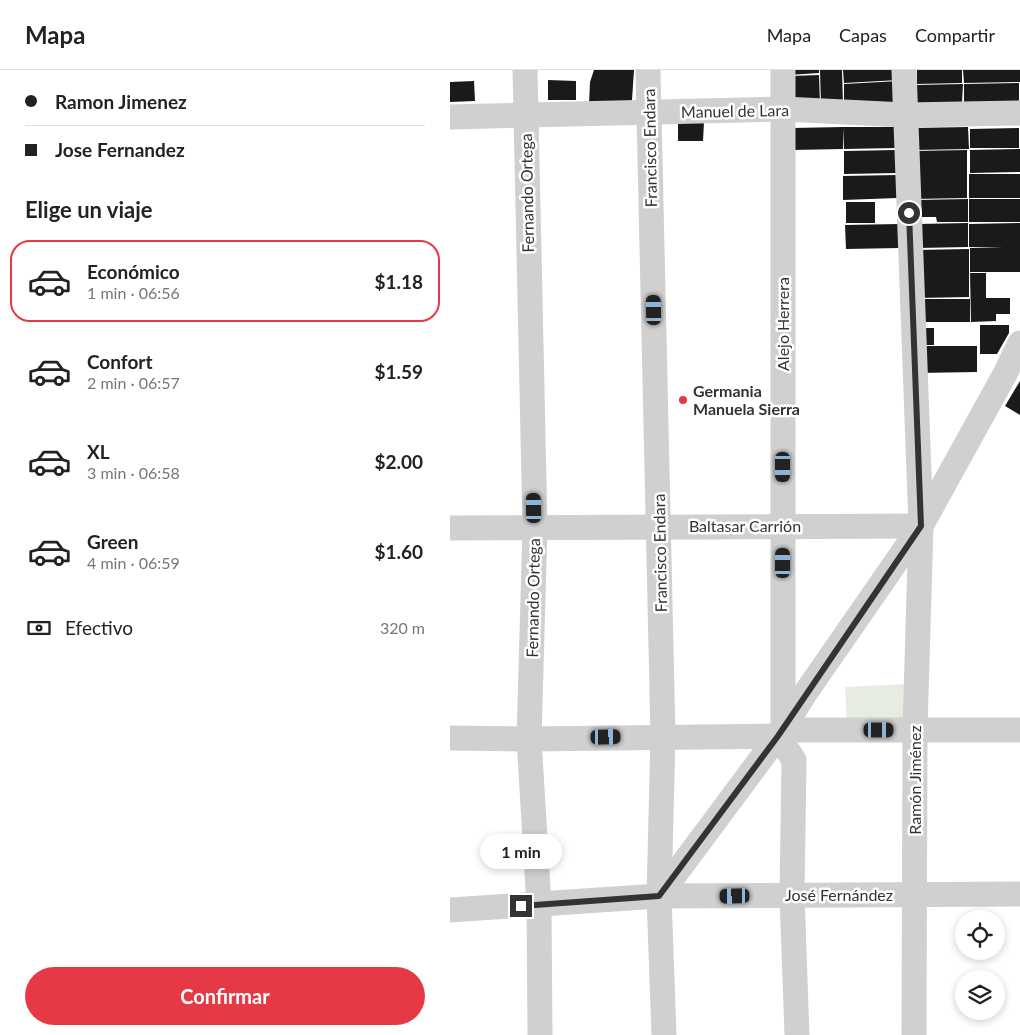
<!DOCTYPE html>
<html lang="es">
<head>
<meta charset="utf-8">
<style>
  body { margin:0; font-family:Lato,sans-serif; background:#f6f6f6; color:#222; height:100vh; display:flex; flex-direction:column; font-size:19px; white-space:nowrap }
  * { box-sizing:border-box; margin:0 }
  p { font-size:16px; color:#767676 }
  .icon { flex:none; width:28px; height:28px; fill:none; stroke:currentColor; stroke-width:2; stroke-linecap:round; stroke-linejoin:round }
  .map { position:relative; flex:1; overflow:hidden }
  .drawer { display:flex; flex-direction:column; background:#fff; width:450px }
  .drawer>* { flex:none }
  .guide { display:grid; align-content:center; height:110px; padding:0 25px; background:#fff }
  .fabs { position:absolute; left:505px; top:840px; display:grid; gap:10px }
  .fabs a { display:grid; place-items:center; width:50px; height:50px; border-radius:50%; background:#fff; box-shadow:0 2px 8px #0003; font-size:25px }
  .end { position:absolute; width:22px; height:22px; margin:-11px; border:6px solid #333; background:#fff; box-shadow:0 0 0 2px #fff }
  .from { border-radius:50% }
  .bubble { position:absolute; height:35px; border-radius:18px; background:#fff; box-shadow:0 2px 8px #0003; font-size:16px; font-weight:700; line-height:35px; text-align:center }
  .car { position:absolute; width:15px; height:30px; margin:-15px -8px; border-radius:6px; box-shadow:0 0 4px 1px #0007; background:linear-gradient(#222 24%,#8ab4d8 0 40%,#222 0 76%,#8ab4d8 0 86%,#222 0) }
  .guide b { display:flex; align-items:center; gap:18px; height:48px; font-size:19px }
  .guide b+b { border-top:1px solid #e0e0e0 }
  .guide i { width:12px; height:12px; background:#222 }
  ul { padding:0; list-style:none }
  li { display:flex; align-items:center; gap:15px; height:82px; margin:0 10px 8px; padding:0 15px; border:2px solid transparent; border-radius:20px }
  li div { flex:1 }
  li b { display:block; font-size:19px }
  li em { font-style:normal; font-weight:700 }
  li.on { border-color:#e63946 }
  li>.icon { width:45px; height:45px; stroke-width:1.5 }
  h2 { padding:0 25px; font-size:22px; line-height:60px }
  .pay { display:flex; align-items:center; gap:12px; height:55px; padding:0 25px; font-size:19px }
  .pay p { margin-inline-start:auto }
  .cta { display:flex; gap:10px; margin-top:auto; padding:10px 25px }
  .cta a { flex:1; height:58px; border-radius:30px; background:#e63946; color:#fff; font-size:20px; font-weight:700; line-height:58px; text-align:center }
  header { display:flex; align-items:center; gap:30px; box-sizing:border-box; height:70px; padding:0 25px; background:#fff; border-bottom:1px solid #e0e0e0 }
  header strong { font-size:24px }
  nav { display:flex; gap:28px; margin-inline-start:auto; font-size:18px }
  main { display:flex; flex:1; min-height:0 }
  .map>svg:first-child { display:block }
</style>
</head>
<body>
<header>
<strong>Mapa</strong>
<nav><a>Mapa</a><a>Capas</a><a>Compartir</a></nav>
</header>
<main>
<section class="drawer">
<div class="guide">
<b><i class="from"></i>Ramon Jimenez</b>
<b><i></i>Jose Fernandez</b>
</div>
<h2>Elige un viaje</h2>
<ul>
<li class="on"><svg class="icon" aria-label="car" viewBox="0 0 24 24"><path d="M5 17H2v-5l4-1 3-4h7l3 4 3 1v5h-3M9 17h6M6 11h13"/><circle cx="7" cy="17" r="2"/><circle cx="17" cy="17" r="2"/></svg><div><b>Económico</b><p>1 min · 06:56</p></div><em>$1.18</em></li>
<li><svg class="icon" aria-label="car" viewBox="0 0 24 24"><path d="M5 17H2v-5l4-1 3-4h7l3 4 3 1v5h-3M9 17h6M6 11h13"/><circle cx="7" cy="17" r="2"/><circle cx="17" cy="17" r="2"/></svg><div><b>Confort</b><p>2 min · 06:57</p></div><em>$1.59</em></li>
<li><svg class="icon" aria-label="car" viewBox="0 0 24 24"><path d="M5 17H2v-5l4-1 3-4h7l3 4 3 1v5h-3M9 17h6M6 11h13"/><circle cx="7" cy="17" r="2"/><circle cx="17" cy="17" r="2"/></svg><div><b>XL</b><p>3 min · 06:58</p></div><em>$2.00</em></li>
<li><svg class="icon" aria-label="car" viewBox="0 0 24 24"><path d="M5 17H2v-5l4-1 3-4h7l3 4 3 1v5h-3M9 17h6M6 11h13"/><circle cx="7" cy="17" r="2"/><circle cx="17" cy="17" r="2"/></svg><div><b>Green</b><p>4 min · 06:59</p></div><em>$1.60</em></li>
</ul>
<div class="pay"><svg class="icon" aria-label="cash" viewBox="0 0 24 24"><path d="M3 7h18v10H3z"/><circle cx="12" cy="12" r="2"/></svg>Efectivo<p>320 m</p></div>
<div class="cta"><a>Confirmar</a></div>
</section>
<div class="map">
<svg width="570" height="965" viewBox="0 0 570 965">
  <rect width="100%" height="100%" fill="#fff"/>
  <polygon fill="#e6ecdf" points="458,614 459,654 397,656 395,617"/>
  <g fill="#1a1a1a">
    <polygon points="144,0 184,0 182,30 178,34 139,34 140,12"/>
    <polygon points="339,0 369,0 369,3 339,5"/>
    <polygon points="370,0 392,0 393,34 371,35"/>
    <polygon points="393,0 449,0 449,10 394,13"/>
    <polygon points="467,0 512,0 512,13 467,14"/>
    <polygon points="513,0 570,0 570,12 514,13"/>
    <polygon points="369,5 370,34 341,35 340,6"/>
    <polygon points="98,10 126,11 126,30 98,30"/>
    <polygon points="24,11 25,31 0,32 0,12"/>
    <polygon points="449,11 450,32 394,35 394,14"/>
    <polygon points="569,13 569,33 514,34 514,14"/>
    <polygon points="513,14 512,33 465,34 465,15"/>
    <polygon points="228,52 254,52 253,71 228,71"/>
    <polygon points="393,57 447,57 447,78 394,79"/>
    <polygon points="393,57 393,79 342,80 342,58"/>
    <polygon points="518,57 519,79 464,80 464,58"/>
    <polygon points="569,58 569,78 520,78 520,59"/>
    <polygon points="570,79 570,102 520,103 520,80"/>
    <polygon points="447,80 447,103 394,104 394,81"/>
    <polygon points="517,80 517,128 463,129 463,81"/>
    <rect x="519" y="104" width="51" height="24"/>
    <polygon points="447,105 447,128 393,130 393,106"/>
    <polygon points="518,129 518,152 487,152 486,147 464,147 464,130"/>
    <rect x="519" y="129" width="51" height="23"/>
    <rect x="396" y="132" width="29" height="21"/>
    <polygon points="518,153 518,177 468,178 468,154"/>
    <polygon points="570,153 570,202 520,202 520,178 553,177 519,177 519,154"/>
    <polygon points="449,154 449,178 396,179 395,155"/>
    <polygon points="519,179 519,227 468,228 466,180"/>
    <polygon points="520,203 536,203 536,228 560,228 560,244 546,244 546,251 521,252"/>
    <rect x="467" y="229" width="53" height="23"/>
    <polygon points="530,255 559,255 559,263 547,284 530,284"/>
    <rect x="467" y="258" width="17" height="17"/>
    <polygon points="467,276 527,276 527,302 467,303"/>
    <polygon points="570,311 570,345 555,336"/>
  </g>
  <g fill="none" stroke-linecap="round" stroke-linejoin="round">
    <g stroke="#d0d0d0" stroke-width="25">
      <polyline points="75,0 85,457 79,669 89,835 90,965"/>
      <polyline points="198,0 213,666 209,826 214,965"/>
      <polyline points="333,0 333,657 336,660 570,660"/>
      <polyline points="454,0 471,456 465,660 464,965"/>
      <polyline points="0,47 333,39 455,45 570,43"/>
      <polyline points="0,458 471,456"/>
      <polyline points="0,668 79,669 328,666 344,690 342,825 347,965"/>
      <polyline points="209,826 328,666 354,625 471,456 555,304 570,273"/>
      <polyline points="0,840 209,826 570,824"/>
    </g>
  </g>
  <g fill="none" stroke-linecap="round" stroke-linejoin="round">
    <polyline stroke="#333" stroke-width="6" points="71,836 209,826 328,666 471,456 459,143"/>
  </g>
  <circle fill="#e63946" stroke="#fff" stroke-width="2" cx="233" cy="330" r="5"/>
  <g text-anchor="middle" stroke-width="5" stroke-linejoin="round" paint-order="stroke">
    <g font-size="16" fill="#333" stroke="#fff">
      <text transform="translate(285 41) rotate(-1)" y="6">Manuel de Lara</text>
      <text transform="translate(200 78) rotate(-91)" y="6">Francisco Endara</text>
      <text transform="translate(77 123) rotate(-91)" y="6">Fernando Ortega</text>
      <text transform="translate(333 254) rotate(-90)" y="6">Alejo Herrera</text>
      <text x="295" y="462">Baltasar Carrión</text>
      <text transform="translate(210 483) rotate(-91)" y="6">Francisco Endara</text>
      <text transform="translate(83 528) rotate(-89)" y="6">Fernando Ortega</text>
      <text transform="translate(465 710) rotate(-90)" y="6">Ramón Jiménez</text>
      <text x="389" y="831">José Fernández</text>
    </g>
    <g font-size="16" font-weight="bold" fill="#333" stroke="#fff" text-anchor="start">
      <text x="243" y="327">Germania<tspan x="243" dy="18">Manuela Sierra</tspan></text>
    </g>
  </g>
</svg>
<div class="fabs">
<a><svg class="icon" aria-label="locate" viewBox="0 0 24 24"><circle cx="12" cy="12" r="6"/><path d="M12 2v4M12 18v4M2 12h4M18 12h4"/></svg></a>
<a><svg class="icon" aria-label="layers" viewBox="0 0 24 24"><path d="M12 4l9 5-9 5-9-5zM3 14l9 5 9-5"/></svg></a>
</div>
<i class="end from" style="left:459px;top:143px"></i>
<i class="end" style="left:71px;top:836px"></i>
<div class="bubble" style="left:30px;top:764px;width:82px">1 min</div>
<i class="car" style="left:204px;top:240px;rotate:359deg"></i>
<i class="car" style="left:333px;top:397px;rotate:180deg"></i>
<i class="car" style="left:84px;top:438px;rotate:359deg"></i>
<i class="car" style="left:333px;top:493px;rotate:0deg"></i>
<i class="car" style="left:429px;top:660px;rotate:90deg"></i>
<i class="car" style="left:156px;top:667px;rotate:89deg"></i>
<i class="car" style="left:285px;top:826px;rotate:269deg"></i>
</div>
</main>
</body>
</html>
